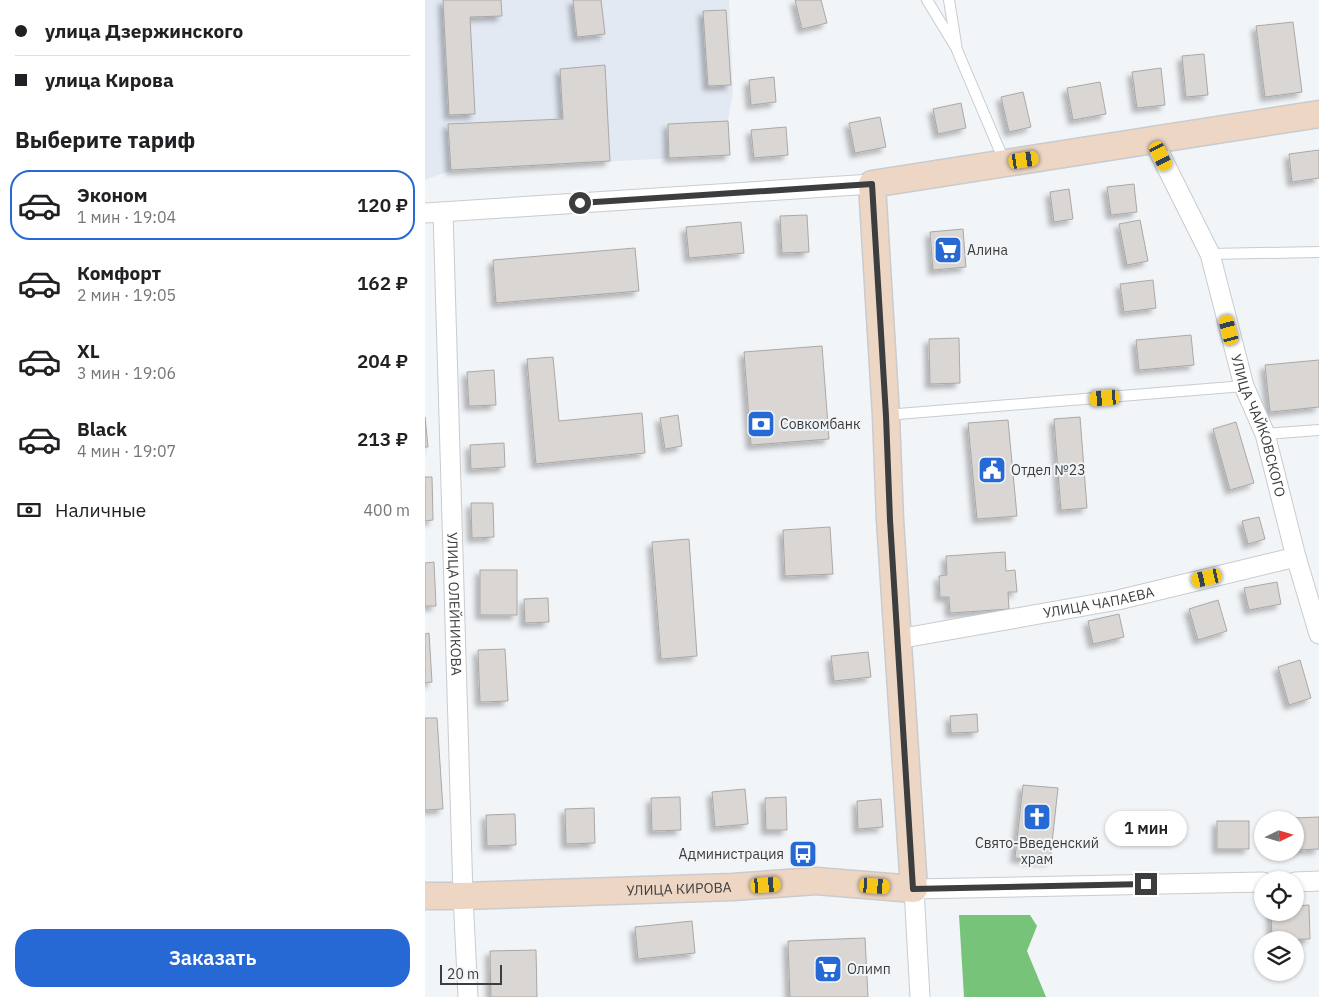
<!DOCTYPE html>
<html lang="ru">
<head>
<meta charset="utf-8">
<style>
  body { margin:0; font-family:"IBM Plex Sans",sans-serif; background:#f2f2f2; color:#202124; height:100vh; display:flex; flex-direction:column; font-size:19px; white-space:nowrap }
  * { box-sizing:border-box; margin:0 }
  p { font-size:16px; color:#757577 }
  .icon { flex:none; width:28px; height:28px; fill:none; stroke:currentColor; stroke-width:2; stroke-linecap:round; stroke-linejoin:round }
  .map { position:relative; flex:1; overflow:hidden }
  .drawer { display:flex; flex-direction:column; background:#fff; width:425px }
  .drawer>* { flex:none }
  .hud { display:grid; align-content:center; height:110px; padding:0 15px; background:#fff }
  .needle { width:32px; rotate:85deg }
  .tools { position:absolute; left:829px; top:811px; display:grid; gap:10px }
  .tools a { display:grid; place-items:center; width:50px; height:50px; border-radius:50%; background:#fff; box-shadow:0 1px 4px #0004; font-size:25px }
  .scale { position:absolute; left:15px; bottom:12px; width:62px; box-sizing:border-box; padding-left:5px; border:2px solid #3c3d3e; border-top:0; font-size:14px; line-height:18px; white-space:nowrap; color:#3c3d3e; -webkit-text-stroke:4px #f2f5f8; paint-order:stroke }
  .end { position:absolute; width:22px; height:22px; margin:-11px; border:6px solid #3c3d3e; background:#fff; box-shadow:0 0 0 2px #fff }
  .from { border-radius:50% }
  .bubble { position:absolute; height:35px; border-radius:18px; background:#fff; box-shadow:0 1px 4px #0004; font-size:16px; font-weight:600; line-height:35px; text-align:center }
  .car { position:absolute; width:15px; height:30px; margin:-15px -8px; border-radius:6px; box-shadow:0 0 4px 1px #0007; background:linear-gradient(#f5c518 24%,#345 0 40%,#f5c518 0 76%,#345 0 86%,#f5c518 0) }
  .hud b { display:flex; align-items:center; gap:18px; height:48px; font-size:19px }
  .hud b+b { border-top:1px solid #e0e0e0 }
  .hud i { width:12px; height:12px; background:#202124 }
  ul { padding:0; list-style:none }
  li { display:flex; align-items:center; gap:15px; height:70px; margin:0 10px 8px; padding:0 5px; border:2px solid transparent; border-radius:20px }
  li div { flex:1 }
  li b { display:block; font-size:19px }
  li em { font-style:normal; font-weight:600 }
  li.active { border-color:#2669d5 }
  li>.icon { width:45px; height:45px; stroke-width:1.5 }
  h2 { padding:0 15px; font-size:22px; line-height:60px }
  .pay { display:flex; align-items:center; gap:12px; height:55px; padding:0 15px; font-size:19px }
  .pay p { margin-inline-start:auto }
  .cta { display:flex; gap:10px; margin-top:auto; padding:10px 15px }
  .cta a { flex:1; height:58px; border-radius:20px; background:#2669d5; color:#fff; font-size:20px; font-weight:600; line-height:58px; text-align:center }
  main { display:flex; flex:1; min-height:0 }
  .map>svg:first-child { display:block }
</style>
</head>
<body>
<main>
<section class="drawer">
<div class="hud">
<b><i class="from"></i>улица Дзержинского</b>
<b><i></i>улица Кирова</b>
</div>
<h2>Выберите тариф</h2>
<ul>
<li class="active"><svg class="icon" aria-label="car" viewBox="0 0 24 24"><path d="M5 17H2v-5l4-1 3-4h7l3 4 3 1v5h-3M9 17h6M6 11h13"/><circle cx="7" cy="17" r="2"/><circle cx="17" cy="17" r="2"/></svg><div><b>Эконом</b><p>1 мин · 19:04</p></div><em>120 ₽</em></li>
<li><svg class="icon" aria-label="car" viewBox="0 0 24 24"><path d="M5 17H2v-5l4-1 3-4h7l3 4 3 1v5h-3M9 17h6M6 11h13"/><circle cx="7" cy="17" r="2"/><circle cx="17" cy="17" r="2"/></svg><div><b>Комфорт</b><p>2 мин · 19:05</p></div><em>162 ₽</em></li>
<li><svg class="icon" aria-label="car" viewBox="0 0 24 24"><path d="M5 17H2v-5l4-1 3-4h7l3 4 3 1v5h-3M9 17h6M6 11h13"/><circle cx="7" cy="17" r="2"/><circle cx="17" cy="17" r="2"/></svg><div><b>XL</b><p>3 мин · 19:06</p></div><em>204 ₽</em></li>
<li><svg class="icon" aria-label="car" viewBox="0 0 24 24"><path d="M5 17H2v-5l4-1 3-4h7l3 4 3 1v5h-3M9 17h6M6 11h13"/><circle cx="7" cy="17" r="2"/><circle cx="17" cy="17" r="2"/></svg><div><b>Black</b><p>4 мин · 19:07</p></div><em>213 ₽</em></li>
</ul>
<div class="pay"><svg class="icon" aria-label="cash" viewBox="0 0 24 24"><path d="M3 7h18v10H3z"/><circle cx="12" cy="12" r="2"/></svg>Наличные<p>400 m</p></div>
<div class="cta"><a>Заказать</a></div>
</section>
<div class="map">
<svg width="894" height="997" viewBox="0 0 894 997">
  <defs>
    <filter id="shadow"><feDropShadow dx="-4.5" dy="4.5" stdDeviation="2.5" flood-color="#0004"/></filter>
  </defs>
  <rect width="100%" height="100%" fill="#f2f5f8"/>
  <polygon fill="#e3e9f3" points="0,0 304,0 308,92 303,121 305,155 27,170 0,180"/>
  <polygon fill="#78c37a" points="534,915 605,915 612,926 602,951 621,997 539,997"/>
  <g fill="#d9d6d3" stroke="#aba8a5" filter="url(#shadow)">
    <polygon points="18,0 76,0 77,16 45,17 50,114 24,115"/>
    <polygon points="148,0 176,0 180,34 152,37"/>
    <polygon points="370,0 396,0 402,23 377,29"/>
    <polygon points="301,10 306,85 283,86 278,11"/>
    <polygon points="868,22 877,92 840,97 831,26"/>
    <polygon points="779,54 783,95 761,97 757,56"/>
    <polygon points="180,65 185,161 26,170 23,124 138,119 135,69"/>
    <polygon points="736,68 740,105 712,108 707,72"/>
    <polygon points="349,77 351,102 326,105 324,80"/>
    <polygon points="675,82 681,114 648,120 642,88"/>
    <polygon points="598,92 606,127 584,132 576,97"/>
    <polygon points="536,103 541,128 513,134 508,109"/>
    <polygon points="455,117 461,147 430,153 424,123"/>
    <polygon points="303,121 305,155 244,158 243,124"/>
    <polygon points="361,127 363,155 329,158 326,130"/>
    <polygon points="894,150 894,178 867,182 864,154"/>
    <polygon points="709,184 712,212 686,215 682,187"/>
    <polygon points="644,189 648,219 629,222 625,192"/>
    <polygon points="382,215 384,252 357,253 355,216"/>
    <polygon points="715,220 723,261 702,265 694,224"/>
    <polygon points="316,222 319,253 264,258 261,227"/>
    <polygon points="538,229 541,267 508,270 505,232"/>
    <polygon points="210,248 214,291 71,303 68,260"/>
    <polygon points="728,280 731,308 699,312 695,284"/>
    <polygon points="766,335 769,365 714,370 711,340"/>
    <polygon points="534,338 535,383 505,384 504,339"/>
    <polygon points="397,346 404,439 326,445 319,352"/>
    <polygon points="128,357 134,421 217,413 220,453 111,464 102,359"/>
    <polygon points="894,360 894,407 845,412 840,365"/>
    <polygon points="69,370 71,405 44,406 42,372"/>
    <polygon points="253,415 257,446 240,449 235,418"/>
    <polygon points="0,417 3,447 0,447"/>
    <polygon points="655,417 662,508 636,510 629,419"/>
    <polygon points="583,420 592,516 552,519 543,423"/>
    <polygon points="811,422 829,483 805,490 788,429"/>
    <polygon points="79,443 80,467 46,469 45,445"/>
    <polygon points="0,477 7,477 8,520 0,521"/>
    <polygon points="46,503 68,503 69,537 47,538"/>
    <polygon points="834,517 840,539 823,544 817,521"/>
    <polygon points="405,527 408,574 360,576 358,530"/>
    <polygon points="264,539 272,656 236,659 227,542"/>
    <polygon points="580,552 581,571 590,570 592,592 583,592 584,609 525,613 524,597 515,597 514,576 522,575 521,556"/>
    <polygon points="9,562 11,606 0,606 0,563"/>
    <rect x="55" y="570" width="37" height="45"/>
    <polygon points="852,582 856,604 824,610 819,588"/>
    <polygon points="123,598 124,622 100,623 99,599"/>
    <polygon points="793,600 802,631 773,640 764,609"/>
    <polygon points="694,614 699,637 668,644 663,621"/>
    <polygon points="4,633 7,682 0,683 0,634"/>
    <polygon points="80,649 83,701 55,702 53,650"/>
    <polygon points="443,652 446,677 409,681 406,656"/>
    <polygon points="875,660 886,698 864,705 853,667"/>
    <polygon points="552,714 553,732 526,733 525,716"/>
    <polygon points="0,718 12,718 18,809 0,810"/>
    <polygon points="598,785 633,788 625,861 590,858"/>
    <polygon points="320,789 323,824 290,827 287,792"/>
    <polygon points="255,797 256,830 227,831 226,798"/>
    <polygon points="361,797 362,830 341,830 340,798"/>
    <polygon points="456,799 458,827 433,829 432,801"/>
    <polygon points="169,808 170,843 141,844 140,809"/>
    <polygon points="90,814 91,845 62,846 61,815"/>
    <polygon points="894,817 894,849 870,850 870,820 868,820 868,818"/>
    <rect x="792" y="821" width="32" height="28"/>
    <polygon points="884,905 885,939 847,940 846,912 870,912 870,906"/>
    <polygon points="267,921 270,953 213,959 210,927"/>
    <polygon points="440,938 443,997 365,997 363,941"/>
    <polygon points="111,950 112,997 66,997 65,951"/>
  </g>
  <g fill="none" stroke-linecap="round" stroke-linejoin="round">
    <defs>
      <g id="lane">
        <polyline points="502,0 530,46"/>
        <polyline points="524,0 532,50 580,163"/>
        <polyline points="785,254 894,252"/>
        <polyline points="461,415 819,386"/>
        <polyline points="840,434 894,430"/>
      </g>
      <g id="street">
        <path id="s1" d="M728,140L785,254L819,386L840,434L871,557L894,634"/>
        <path id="s2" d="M18,212L38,896L43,997"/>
        <polyline points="0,213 447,184"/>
        <path id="s3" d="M473,639L693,600L871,557"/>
        <polyline points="870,882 894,881"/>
        <polyline points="495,997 489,889 838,882"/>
      </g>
      <g id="secondary">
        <path id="s4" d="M0,896H38L308,887L391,881L489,889L465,520L461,416L447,184L894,114"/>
      </g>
    </defs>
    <use href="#lane" stroke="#c9cbce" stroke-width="12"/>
    <use href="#street" stroke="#c9cbce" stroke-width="21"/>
    <use href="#secondary" stroke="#c9cbce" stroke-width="29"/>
    <use href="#lane" stroke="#fff" stroke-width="10"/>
    <use href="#street" stroke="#fff" stroke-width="19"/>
    <use href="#secondary" stroke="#eed6c4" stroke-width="26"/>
  </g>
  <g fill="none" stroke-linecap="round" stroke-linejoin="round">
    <polyline stroke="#3c3d3e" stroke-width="6" points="155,203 447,184 461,416 465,520 488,889 721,884"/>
  </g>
  <defs>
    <symbol id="supermarket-square" viewBox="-11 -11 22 22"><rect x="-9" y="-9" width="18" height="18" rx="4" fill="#2669d5" stroke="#f2f5f8"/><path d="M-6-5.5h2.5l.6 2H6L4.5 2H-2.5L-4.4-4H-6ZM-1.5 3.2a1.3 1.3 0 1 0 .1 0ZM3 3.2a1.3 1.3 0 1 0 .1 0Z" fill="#fff"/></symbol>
    <symbol id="bank-square" viewBox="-11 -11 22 22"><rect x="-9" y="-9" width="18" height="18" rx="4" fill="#2669d5" stroke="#f2f5f8"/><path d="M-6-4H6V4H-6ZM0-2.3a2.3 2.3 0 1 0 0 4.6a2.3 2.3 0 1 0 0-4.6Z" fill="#fff"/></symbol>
    <symbol id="civic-square" viewBox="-11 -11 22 22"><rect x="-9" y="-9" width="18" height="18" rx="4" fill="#2669d5" stroke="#f2f5f8"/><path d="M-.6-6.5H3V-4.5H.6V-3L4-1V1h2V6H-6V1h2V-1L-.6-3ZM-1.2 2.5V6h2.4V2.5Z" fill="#fff"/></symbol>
    <symbol id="church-square" viewBox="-11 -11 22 22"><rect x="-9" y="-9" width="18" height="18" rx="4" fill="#2669d5" stroke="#f2f5f8"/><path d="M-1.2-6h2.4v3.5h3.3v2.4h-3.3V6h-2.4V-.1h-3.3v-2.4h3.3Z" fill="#fff"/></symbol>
    <symbol id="bus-square" viewBox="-11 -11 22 22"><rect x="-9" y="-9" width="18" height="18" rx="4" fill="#2669d5" stroke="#f2f5f8"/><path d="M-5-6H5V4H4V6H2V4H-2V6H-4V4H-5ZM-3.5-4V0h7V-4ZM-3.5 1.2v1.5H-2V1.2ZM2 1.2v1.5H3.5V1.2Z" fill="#fff"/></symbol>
  </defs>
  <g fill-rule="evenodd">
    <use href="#supermarket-square" x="507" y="234" width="32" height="32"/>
    <use href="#bank-square" x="320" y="408" width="32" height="32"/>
    <use href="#civic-square" x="551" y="454" width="32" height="32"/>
    <use href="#church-square" x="596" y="801" width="32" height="32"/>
    <use href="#bus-square" x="362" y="838" width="32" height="32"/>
    <use href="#supermarket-square" x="387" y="953" width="32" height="32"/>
  </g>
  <g text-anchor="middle" stroke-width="4" stroke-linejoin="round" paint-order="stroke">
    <g font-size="14" fill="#3c3d3e" stroke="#f2f5f8" text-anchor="start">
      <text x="542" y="255">Алина</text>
      <text x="355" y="429">Совкомбанк</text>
      <text x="586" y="475">Отдел №23</text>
      <text x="612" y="848" text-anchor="middle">Свято-Введенский<tspan x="612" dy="16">храм</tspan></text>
      <text x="359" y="859" text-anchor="end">Администрация</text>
      <text x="422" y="974">Олимп</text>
    </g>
    <g font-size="14" fill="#3c3d3e" stroke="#f2f5f8">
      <text dy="5" stroke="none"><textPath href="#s1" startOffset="306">УЛИЦА ЧАЙКОВСКОГО</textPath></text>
      <text dy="5" stroke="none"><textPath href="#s3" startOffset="204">УЛИЦА ЧАПАЕВА</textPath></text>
      <text dy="5" stroke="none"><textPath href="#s2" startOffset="392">УЛИЦА ОЛЕЙНИКОВА</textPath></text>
      <text dy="5" stroke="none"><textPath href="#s4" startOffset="254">УЛИЦА КИРОВА</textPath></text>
    </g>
  </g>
</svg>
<div class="tools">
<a><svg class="needle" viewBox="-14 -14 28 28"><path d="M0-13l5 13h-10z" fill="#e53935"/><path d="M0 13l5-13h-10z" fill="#757577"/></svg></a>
<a><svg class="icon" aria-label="locate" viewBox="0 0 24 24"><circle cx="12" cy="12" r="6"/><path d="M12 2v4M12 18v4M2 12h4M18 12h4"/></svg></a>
<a><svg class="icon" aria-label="layers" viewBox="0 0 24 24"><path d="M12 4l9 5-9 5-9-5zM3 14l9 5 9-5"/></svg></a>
</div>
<div class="scale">20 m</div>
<i class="end from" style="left:155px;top:203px"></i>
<i class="end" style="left:721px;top:884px"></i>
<div class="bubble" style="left:680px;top:811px;width:82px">1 мин</div>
<i class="car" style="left:736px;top:156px;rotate:154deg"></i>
<i class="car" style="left:599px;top:160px;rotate:81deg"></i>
<i class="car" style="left:804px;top:330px;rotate:345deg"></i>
<i class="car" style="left:680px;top:398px;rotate:265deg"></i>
<i class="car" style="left:782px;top:578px;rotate:257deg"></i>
<i class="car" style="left:341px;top:885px;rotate:86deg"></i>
<i class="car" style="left:450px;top:886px;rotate:94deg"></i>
</div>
</main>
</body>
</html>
